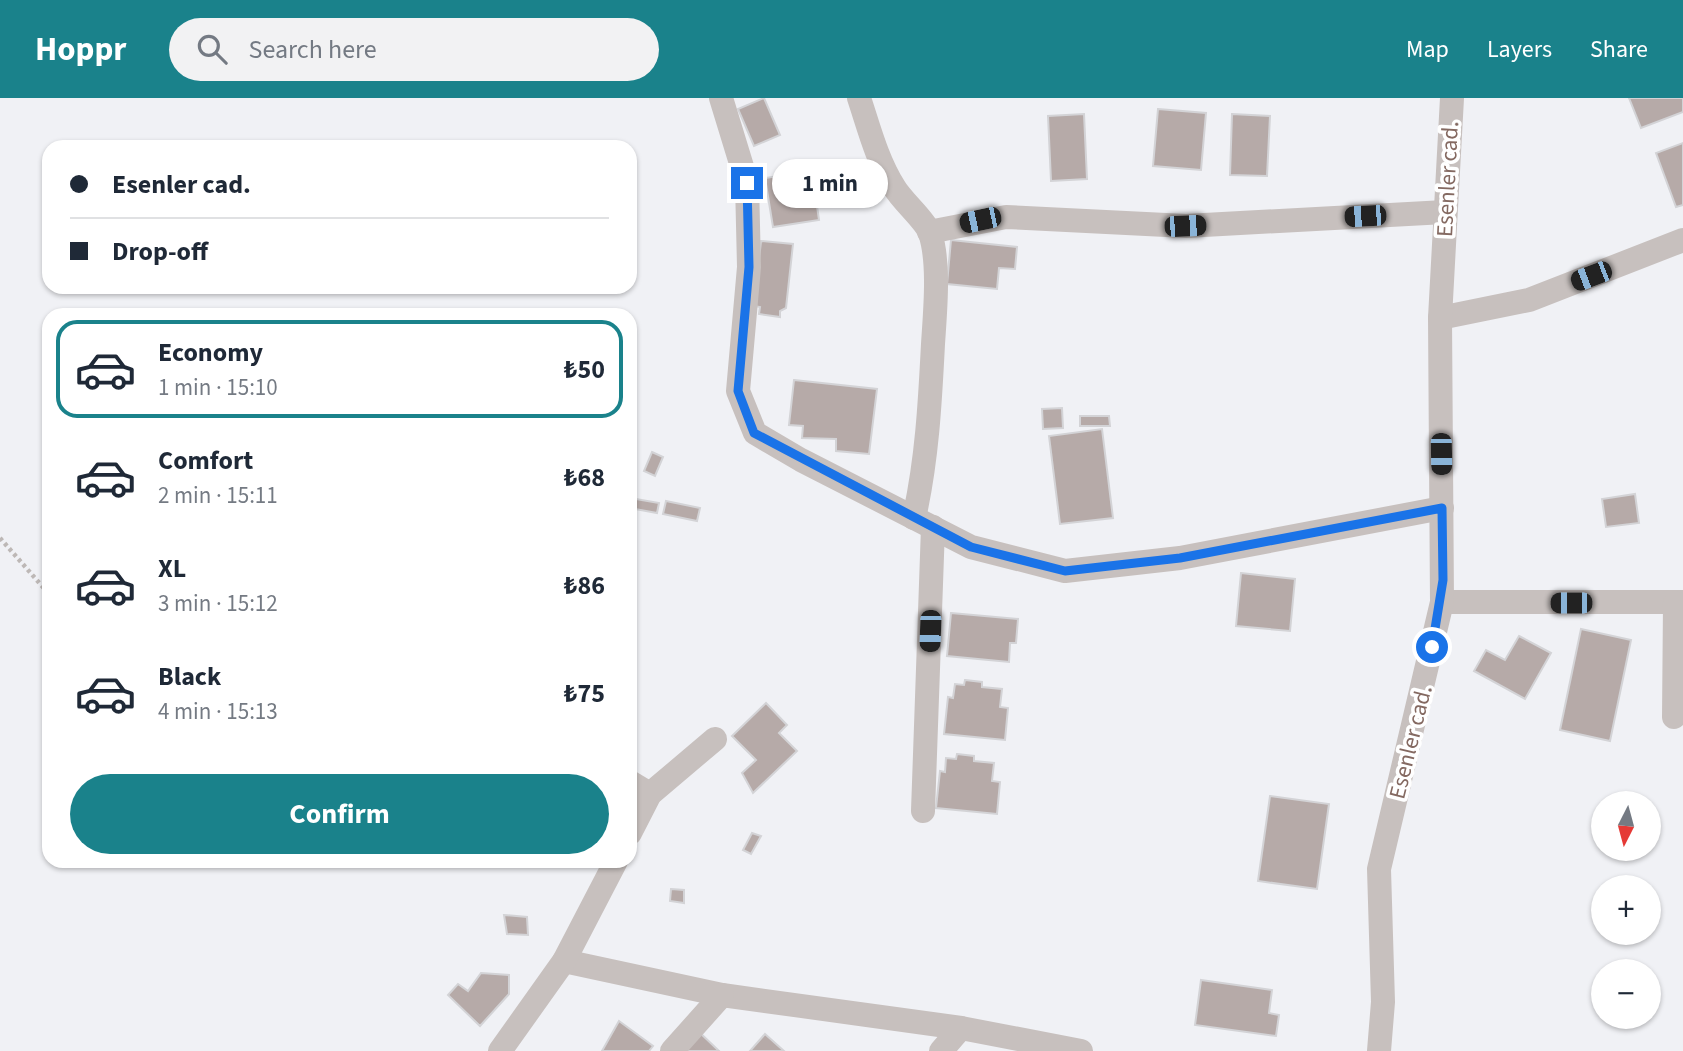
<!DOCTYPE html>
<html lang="en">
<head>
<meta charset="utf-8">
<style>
  body { margin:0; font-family:"Source Sans 3",sans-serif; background:#f2f2f3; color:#1f2937; height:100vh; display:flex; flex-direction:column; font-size:26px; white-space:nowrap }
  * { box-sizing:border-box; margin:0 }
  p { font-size:23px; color:#747a83 }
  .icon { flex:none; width:38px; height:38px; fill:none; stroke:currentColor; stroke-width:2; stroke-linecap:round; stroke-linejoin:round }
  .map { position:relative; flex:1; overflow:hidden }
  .side { position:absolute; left:42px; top:210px; width:595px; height:560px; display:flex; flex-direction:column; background:#fff; border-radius:21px; box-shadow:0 2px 5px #0004 }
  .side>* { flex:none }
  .hud { position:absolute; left:42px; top:42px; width:595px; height:154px; border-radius:21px; box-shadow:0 2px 5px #0004; display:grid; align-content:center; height:154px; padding:0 28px; background:#fff }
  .needle { width:46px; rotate:186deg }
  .fabs { position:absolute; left:1591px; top:693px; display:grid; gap:14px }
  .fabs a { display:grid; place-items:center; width:70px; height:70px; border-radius:50%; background:#fff; box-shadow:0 2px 5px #0004; font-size:35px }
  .end { position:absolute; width:32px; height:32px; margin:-16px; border:9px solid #1a73e8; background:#fff; box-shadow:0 0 0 4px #fff }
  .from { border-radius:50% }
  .bubble { position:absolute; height:49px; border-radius:24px; background:#fff; box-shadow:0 2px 5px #0004; font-size:23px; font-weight:700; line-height:49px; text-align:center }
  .car { position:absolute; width:21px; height:42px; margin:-21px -10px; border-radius:9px; box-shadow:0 0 5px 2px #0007; background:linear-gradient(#222 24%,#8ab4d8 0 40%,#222 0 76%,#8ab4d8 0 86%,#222 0) }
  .hud b { display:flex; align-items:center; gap:24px; height:66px; font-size:26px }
  .hud b+b { border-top:2px solid #e0e1e3 }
  .hud i { width:18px; height:18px; background:#1f2937 }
  ul { padding:12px 0 0; list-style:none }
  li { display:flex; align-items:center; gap:21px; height:98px; margin:0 14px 10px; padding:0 14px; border:4px solid transparent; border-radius:21px }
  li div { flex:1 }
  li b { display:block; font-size:26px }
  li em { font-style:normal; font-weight:700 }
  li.active { border-color:#1a828b }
  li>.icon { width:63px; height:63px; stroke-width:1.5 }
  .primary-button { display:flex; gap:14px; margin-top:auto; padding:14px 28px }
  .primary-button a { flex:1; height:80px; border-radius:42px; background:#1a828b; color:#fff; font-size:28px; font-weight:700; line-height:80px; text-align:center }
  header { display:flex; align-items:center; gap:42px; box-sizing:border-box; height:98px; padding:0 35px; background:#1a828b; color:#fff }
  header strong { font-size:33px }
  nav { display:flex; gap:38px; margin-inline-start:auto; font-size:24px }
  .search { width:490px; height:63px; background:#f2f2f3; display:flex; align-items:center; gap:18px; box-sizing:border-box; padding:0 24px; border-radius:38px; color:#747a83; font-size:26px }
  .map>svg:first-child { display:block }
</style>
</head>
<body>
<header>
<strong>Hoppr</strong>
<div class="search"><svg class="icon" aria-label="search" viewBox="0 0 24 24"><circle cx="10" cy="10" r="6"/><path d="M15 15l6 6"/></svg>Search here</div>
<nav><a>Map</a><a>Layers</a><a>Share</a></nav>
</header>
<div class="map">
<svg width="1683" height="953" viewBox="0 0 1683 953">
  <rect width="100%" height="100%" fill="#f0f1f5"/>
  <g fill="#b6aaa8" stroke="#d3d3d6" stroke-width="2">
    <polygon points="764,0 780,37 754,48 738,11"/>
    <polygon points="1629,0 1683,0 1683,14 1641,30"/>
    <polygon points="1158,11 1206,15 1201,72 1153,68"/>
    <polygon points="1084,16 1087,81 1051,83 1048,18"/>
    <polygon points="1232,16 1270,18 1267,78 1230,77"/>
    <polygon points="1683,45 1683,107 1676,109 1656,55"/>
    <polygon points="812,73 819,122 773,129 765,80"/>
    <polygon points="951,142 1017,149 1015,171 999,170 997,191 947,186"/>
    <polygon points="761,143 793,146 786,210 780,213 780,219 759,216 760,209 754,208"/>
    <polygon points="794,282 877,291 869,356 836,353 836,341 802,340 803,328 789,327"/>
    <polygon points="1062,310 1063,330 1043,331 1042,311"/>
    <polygon points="1080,318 1109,318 1110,328 1080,328"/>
    <polygon points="1102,331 1113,420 1060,426 1049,338"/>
    <polygon points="652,354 663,359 655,378 644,373"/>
    <polygon points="1635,396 1639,425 1606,429 1602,401"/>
    <polygon points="636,401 659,405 657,415 635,411"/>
    <polygon points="666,403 700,410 697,423 663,416"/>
    <polygon points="1241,475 1295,481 1290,533 1236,528"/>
    <polygon points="951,515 1018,521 1016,545 1010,545 1009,564 947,558"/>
    <polygon points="1581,531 1631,542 1610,643 1560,632"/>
    <polygon points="1519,538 1551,555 1525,601 1474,573 1486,552 1505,562"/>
    <polygon points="965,582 982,584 982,589 1002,591 1000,609 1008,610 1005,642 944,636 948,599 953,600 955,586 964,587"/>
    <polygon points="766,605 787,627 779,635 797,653 753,695 742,675 756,662 732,638"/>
    <polygon points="957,656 974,658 974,663 994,665 992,683 1000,684 997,716 936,710 940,673 945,674 946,660 956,661"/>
    <polygon points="1270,698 1329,706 1317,791 1258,783"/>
    <polygon points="752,735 761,738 751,756 743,752"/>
    <polygon points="671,791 684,792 684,805 670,803"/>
    <polygon points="504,817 527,819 528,837 507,836"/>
    <polygon points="481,875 509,877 509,896 480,928 448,897 458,886 468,893"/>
    <polygon points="1201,882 1272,892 1269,915 1279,917 1276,938 1195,927"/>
    <polygon points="619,923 653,948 649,953 602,953"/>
    <polygon points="697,932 719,953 678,953"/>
    <polygon points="765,936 784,953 750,953"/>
  </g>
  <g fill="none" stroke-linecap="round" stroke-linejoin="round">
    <polyline stroke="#bdb8b6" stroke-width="4.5" stroke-dasharray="3.5 3.5" stroke-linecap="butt" points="0,440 49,496"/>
    <g stroke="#c7c0be" stroke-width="24">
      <polyline points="721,0 747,85 749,169 738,293 755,335 801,362 971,449 1065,473 1180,460 1442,410"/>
      <path d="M859,0C869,30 877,62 894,89C902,103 925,122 930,135C940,165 935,214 933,246C930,305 927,362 914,420"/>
      <polyline points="929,134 1006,119 1186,128 1445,114"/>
      <polyline points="1440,220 1529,202 1683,142"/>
      <polyline points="1442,504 1683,504"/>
      <polyline points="1674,619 1675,505"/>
      <polyline points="630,684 650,696"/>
      <polyline points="923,713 933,429"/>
      <polyline points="630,735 650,696 715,641"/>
      <polyline points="564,863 722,897 961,930 1081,953"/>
      <polyline points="500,953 564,863 616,763"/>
      <polyline points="672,953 722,897"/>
      <polyline points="941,953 961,930"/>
      <polyline points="1379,953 1383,904 1379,771 1442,504 1440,220 1452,0"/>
    </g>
  </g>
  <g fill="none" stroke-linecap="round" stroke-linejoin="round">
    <polyline stroke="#1a73e8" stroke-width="9" points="747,85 749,169 738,293 754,335 971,449 1065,473 1180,460 1442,410 1443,482 1432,549"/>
  </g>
  <g text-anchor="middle" stroke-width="7" stroke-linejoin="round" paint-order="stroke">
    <g font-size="23" fill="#846961" stroke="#fff">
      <text transform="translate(1447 81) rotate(-87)" y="8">Esenler cad.</text>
      <text transform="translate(1410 644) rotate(-76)" y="8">Esenler cad.</text>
    </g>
  </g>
</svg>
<div class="fabs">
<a><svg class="needle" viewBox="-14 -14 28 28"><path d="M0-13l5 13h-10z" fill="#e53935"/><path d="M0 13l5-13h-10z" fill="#747a83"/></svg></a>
<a>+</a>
<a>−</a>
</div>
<i class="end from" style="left:1432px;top:549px"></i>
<i class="end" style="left:747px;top:85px"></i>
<div class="bubble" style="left:772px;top:61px;width:116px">1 min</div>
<i class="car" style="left:1365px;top:118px;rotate:267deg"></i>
<i class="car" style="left:980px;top:122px;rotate:258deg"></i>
<i class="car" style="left:1185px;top:128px;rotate:88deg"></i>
<i class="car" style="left:1591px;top:178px;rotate:249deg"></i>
<i class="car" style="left:1441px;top:356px;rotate:179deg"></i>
<i class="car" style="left:1571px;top:505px;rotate:270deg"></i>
<i class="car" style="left:930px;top:533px;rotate:182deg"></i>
<div class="hud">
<b><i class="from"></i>Esenler cad.</b>
<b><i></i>Drop-off</b>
</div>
<section class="side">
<ul>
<li class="active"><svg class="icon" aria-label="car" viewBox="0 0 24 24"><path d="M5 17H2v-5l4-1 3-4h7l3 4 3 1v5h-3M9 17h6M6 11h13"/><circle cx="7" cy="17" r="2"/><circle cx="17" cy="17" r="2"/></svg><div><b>Economy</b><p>1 min · 15:10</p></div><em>₺50</em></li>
<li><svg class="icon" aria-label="car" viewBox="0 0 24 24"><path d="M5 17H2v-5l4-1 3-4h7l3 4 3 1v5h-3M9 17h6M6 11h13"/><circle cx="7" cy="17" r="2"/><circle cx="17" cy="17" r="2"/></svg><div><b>Comfort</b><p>2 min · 15:11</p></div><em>₺68</em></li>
<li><svg class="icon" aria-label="car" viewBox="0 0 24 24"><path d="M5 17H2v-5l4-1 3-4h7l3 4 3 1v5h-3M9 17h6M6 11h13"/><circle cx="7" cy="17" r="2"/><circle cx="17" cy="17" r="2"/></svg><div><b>XL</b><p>3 min · 15:12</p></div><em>₺86</em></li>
<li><svg class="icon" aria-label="car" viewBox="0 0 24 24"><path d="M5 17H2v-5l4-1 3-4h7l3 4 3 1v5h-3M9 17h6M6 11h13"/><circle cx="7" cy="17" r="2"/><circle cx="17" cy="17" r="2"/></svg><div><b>Black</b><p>4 min · 15:13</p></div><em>₺75</em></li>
</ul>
<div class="primary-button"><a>Confirm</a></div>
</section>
</div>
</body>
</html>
